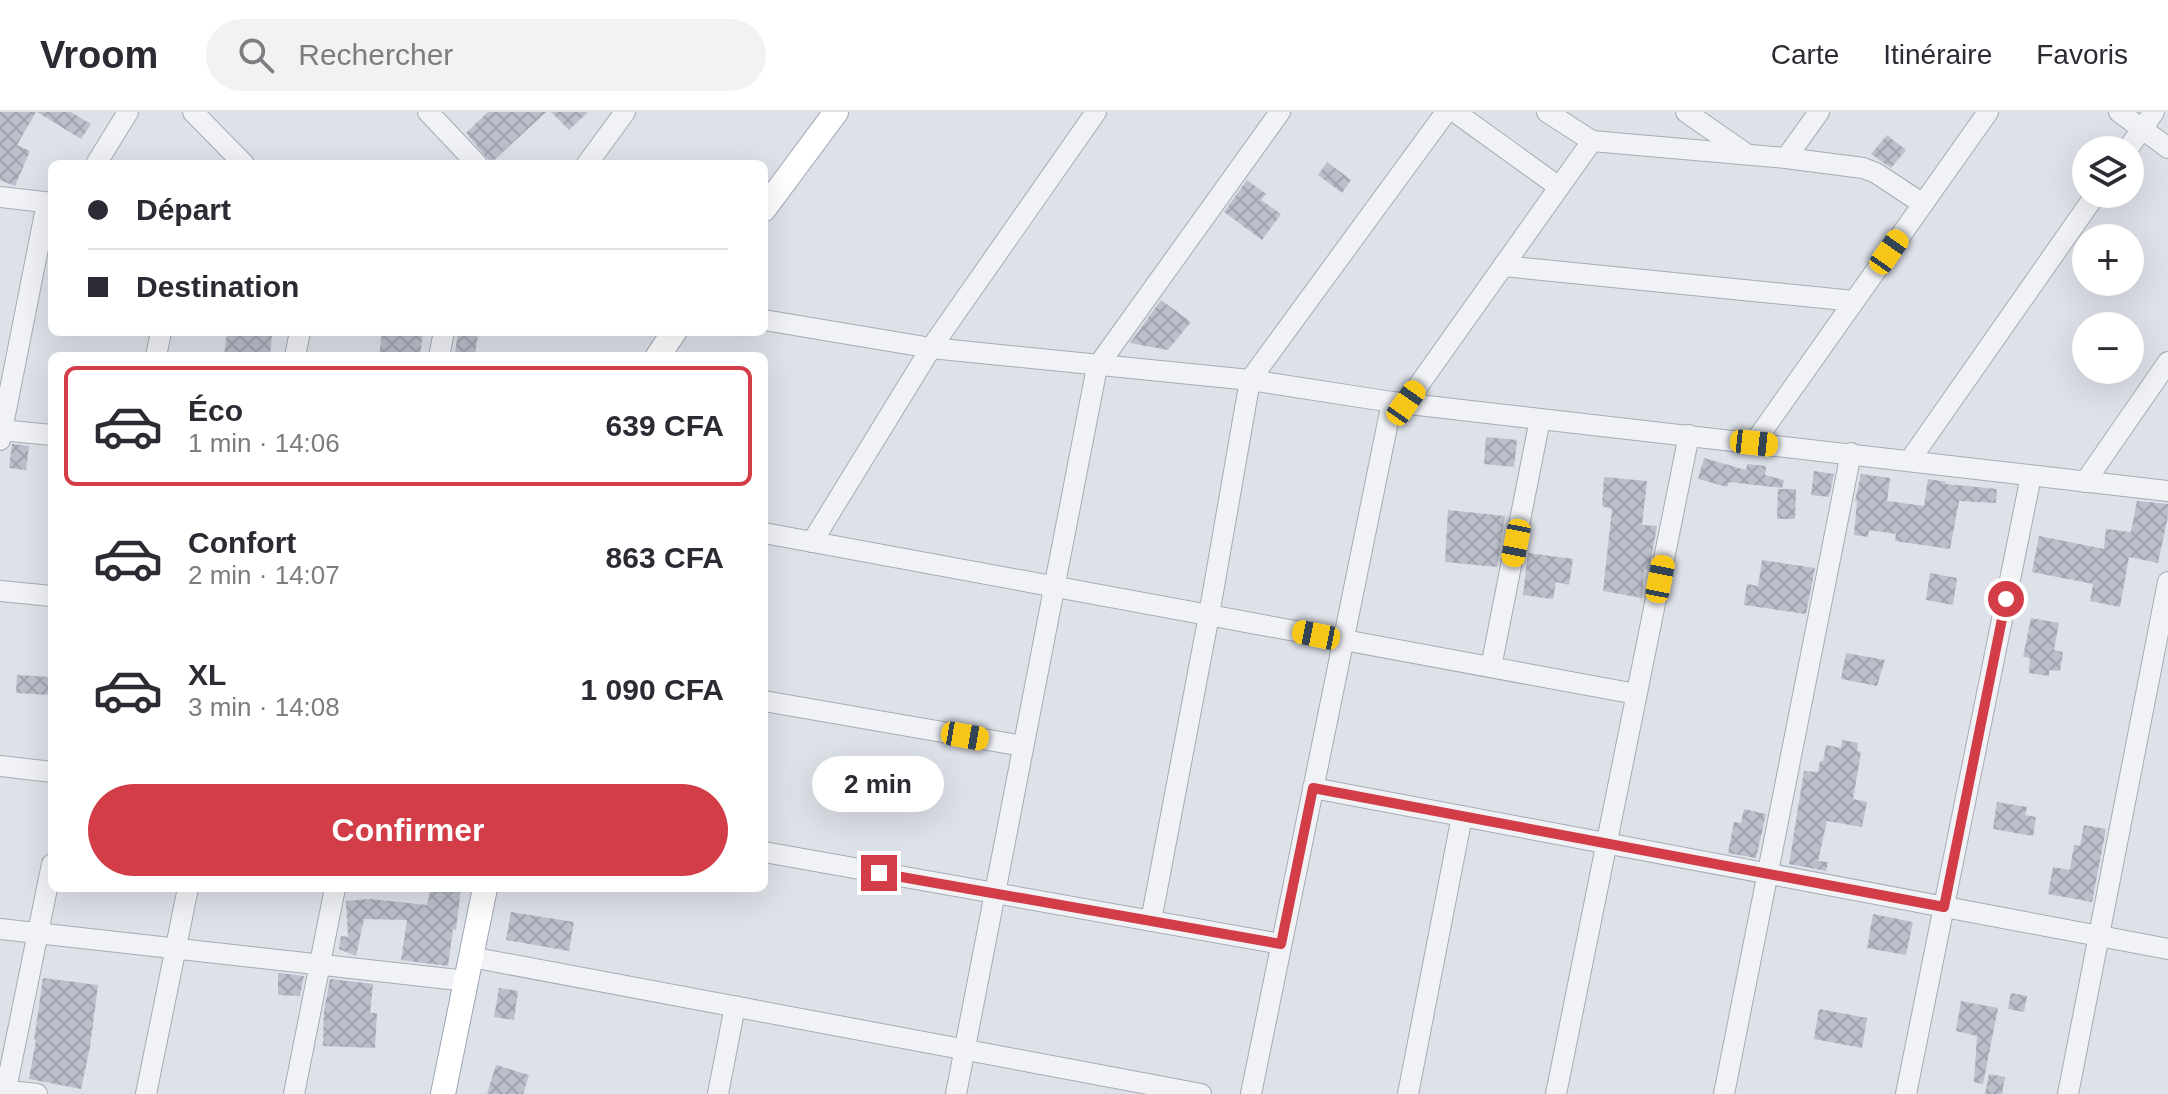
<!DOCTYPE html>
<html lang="fr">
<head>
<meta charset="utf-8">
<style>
  body { margin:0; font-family:Arial,sans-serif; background:#f2f2f3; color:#2b2b33; height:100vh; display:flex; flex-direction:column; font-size:30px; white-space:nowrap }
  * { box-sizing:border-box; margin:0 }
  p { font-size:26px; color:#7c7c81 }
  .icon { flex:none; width:44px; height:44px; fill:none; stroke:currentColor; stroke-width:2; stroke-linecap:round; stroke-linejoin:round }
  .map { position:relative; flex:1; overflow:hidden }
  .drawer { position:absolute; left:48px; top:240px; width:720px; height:540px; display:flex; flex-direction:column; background:#fff; border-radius:12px; box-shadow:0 8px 32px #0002 }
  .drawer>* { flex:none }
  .banner { position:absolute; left:48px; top:48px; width:720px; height:176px; border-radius:12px; box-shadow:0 8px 32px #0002; display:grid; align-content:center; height:176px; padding:0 40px; background:#fff }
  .fabs { position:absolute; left:2072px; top:24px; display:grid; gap:16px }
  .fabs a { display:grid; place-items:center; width:72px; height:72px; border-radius:50%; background:#fff; box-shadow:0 8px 32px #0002; font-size:40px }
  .end { position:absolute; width:36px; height:36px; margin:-18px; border:10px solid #d23d47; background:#fff; box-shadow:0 0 0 4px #fff }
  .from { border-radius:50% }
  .bubble { position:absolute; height:56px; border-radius:28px; background:#fff; box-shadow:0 8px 32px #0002; font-size:26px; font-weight:800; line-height:56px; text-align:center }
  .car { position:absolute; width:24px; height:48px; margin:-24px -12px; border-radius:10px; box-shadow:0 0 6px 2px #0007; background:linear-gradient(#f5c518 24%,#345 0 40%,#f5c518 0 76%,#345 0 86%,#f5c518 0) }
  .banner b { display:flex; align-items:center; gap:28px; height:76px; font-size:30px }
  .banner b+b { border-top:2px solid #e1e1e2 }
  .banner i { width:20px; height:20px; background:#2b2b33 }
  ul { padding:14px 0 0; list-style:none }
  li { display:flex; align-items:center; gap:24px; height:120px; margin:0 16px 12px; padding:0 24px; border:4px solid transparent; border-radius:12px }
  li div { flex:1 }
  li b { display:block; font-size:30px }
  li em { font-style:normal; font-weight:800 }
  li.current { border-color:#d23d47 }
  li>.icon { width:72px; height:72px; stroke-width:1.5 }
  .button { display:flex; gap:16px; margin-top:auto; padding:16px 40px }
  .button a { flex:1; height:92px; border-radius:48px; background:#d23d47; color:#fff; font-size:32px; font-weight:800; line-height:92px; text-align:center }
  header { display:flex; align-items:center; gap:48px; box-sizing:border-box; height:112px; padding:0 40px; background:#fff; border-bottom:2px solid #e1e1e2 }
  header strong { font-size:38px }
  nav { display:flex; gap:44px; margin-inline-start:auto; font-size:28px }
  .search { width:560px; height:72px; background:#f2f2f3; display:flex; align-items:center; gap:20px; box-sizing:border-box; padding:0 28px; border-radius:44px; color:#7c7c81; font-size:30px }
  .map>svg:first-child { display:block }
</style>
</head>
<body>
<header>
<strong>Vroom</strong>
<div class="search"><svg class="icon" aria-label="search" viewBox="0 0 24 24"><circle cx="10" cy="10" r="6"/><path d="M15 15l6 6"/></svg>Rechercher</div>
<nav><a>Carte</a><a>Itinéraire</a><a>Favoris</a></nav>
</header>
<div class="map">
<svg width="2168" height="982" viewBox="0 0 2168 982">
  <defs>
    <pattern id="building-cross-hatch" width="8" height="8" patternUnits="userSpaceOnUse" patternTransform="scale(2)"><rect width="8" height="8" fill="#bbbfcb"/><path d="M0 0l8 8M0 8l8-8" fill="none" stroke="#a1a4af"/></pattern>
  </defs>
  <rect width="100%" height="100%" fill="#dde1e8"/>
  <g fill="url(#building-cross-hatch)">
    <polygon points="0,0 36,0 17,33 30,39 15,74 0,68"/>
    <polygon points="37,0 71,0 91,12 81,27"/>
    <polygon points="488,0 546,0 491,51 466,21"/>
    <polygon points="551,0 588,0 569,18"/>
    <polygon points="1887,23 1906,38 1891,56 1871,42"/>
    <polygon points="1327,50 1351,68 1342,81 1318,63"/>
    <polygon points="1247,68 1266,82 1261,88 1281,102 1262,128 1224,100"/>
    <polygon points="1161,188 1191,210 1168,238 1130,231"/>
    <polygon points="227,220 272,223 270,244 224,244"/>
    <polygon points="382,220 423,220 420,244 379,244"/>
    <polygon points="458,220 478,222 475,243 455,241"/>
    <polygon points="1486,325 1517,328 1514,355 1484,352"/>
    <polygon points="12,332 29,334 26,358 9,356"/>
    <polygon points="1704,346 1746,358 1747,352 1766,354 1765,363 1784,368 1782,376 1729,370 1727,375 1698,367"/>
    <polygon points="1814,359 1834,362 1829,385 1811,383"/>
    <polygon points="1861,362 1890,366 1887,389 1924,394 1928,367 1946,370 1945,372 1997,377 1996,391 1959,389 1950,437 1895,429 1896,422 1869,418 1868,425 1854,423 1857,389 1855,389"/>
    <polygon points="1604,365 1647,369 1642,413 1657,414 1649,458 1644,457 1642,486 1603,479 1612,397 1602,394"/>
    <polygon points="1778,377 1796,377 1795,407 1777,407"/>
    <polygon points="2137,389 2168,392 2168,404 2158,451 2129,445 2120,495 2090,489 2093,472 2032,460 2039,424 2104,437 2106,417 2131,420"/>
    <polygon points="1448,398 1505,404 1497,455 1445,450"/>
    <polygon points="1528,441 1573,447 1569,473 1556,470 1553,487 1523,483"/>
    <polygon points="1762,448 1815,456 1806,502 1744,493 1747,472 1758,474"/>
    <polygon points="1930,461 1957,466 1953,493 1926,488"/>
    <polygon points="2031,506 2059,511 2054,538 2063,540 2060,559 2049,558 2049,564 2029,561 2030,546 2023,545"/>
    <polygon points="1846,541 1885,548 1877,574 1841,567"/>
    <polygon points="17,563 51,565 50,583 16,581"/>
    <polygon points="1842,628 1858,631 1857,639 1861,640 1853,687 1867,690 1862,715 1827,709 1818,749 1828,750 1826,759 1789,752 1804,659 1818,660 1820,649 1823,649 1826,633 1841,636"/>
    <polygon points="1997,690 2027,695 2025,703 2036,705 2033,724 1993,717"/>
    <polygon points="1744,697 1766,702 1756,746 1728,741 1734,710 1741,711"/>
    <polygon points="2084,713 2106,717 2092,790 2048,782 2053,755 2070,758 2074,733 2080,734"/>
    <polygon points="431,776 461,776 456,818 453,817 448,854 401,848 407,808 364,807 356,844 339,837 341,824 348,825 346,789 370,787 427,793"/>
    <polygon points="511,800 574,810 569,839 506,828"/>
    <polygon points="1873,802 1913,810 1906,843 1867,836"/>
    <polygon points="278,861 304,864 300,884 278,883"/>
    <polygon points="43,866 98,873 90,935 81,977 29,967 36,928 34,928"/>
    <polygon points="330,867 373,872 370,901 377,901 375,936 323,934 324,899"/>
    <polygon points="499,876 518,879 514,908 494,905"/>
    <polygon points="2011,881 2027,884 2024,900 2008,897"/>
    <polygon points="1961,889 1998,896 1983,972 1974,970 1977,924 1956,919"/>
    <polygon points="1819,897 1867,906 1862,936 1814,927"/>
    <polygon points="496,953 529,963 523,982 487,982"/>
    <polygon points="1989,962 2005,965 2002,982 1985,982"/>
  </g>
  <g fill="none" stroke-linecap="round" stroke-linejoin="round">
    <defs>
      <g id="minor">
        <polyline points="193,0 244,52"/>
        <polyline points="428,0 477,52"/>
        <polyline points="1455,0 1559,75"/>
        <polyline points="1547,0 1592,29 1786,46 1863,56 1876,61 1923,92"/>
        <polyline points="1686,0 1745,41"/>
        <polyline points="2119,0 2168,36"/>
        <polyline points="2127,38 2154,0"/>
        <polyline points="1786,46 1819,0"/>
        <polyline points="96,52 128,0"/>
        <polyline points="587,52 625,0"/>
        <polyline points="0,85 52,91"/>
        <polyline points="1503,154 1854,189"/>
        <polyline points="764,208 931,236 1250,268 1392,290 2168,379"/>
        <polyline points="156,244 161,220"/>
        <polyline points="295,244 300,220"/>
        <polyline points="439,244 444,220"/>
        <polyline points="1406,291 1592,29"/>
        <polyline points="0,318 52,323"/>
        <polyline points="0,328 47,91"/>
        <polyline points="1754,331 1988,0"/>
        <polyline points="1910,348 2096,82"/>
        <polyline points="2085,370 2168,250"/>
        <polyline points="764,421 1636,582"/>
        <polyline points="812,430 931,236 1096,0"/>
        <polyline points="0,479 52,484"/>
        <polyline points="1491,555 1540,307"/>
        <polyline points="764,589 1023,634"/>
        <polyline points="0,654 52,660"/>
        <polyline points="1313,676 2168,837"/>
        <polyline points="764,740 1281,832"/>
        <polyline points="1151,809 1209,503 1250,268 1446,0"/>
        <polyline points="0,817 467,869"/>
        <polyline points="471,845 1201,982"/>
        <polyline points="0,978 37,982"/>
        <polyline points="5,982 52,752"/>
        <polyline points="146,982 188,776"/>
        <polyline points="294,982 335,776"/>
        <polyline points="718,982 735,894"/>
        <polyline points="956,982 1097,255 1280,0"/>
        <polyline points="1251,982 1392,290"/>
        <polyline points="1408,982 1462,704"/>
        <polyline points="1556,982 1689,323"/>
        <polyline points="1724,982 1851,341"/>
        <polyline points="1906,982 2031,364"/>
        <polyline points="2068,982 2168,470"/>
      </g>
      <g id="major">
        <polyline points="764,97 836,0"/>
        <polyline points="658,244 674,220"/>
        <polyline points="443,982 485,776"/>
      </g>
    </defs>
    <use href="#minor" stroke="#a6abb5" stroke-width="22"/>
    <use href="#major" stroke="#9ca4b4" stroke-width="26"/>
    <use href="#minor" stroke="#f0f2f6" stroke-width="20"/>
    <use href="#major" stroke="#fff" stroke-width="24"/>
  </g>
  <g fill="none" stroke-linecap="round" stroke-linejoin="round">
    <polyline stroke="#d23d47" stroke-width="10" points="879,761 1281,832 1313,676 1944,795 2006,487"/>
  </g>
</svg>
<div class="fabs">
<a><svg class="icon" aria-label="layers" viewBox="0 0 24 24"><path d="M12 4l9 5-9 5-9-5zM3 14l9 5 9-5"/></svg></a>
<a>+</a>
<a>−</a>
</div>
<i class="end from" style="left:2006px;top:487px"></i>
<i class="end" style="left:879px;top:761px"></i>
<div class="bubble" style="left:812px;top:644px;width:132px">2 min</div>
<i class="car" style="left:1889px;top:140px;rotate:35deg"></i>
<i class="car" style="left:1406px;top:291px;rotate:35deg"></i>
<i class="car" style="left:1754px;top:331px;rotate:96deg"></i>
<i class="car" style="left:1516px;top:431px;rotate:191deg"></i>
<i class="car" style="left:1660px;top:467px;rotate:11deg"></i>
<i class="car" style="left:1316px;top:523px;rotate:281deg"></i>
<i class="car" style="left:965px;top:624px;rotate:100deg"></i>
<div class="banner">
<b><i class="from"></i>Départ</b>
<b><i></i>Destination</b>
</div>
<section class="drawer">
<ul>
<li class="current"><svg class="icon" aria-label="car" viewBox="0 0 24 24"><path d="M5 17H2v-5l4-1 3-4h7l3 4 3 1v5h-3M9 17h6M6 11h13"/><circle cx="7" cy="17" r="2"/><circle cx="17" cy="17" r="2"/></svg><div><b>Éco</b><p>1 min · 14:06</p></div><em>639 CFA</em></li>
<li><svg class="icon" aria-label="car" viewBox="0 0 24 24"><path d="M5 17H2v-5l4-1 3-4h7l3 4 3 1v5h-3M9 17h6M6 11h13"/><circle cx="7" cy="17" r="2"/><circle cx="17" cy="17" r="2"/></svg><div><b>Confort</b><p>2 min · 14:07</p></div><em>863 CFA</em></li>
<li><svg class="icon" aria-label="car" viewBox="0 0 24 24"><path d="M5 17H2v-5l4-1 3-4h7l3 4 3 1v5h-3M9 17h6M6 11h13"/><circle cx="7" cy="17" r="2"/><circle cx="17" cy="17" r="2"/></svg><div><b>XL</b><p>3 min · 14:08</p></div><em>1 090 CFA</em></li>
</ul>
<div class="button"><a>Confirmer</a></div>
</section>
</div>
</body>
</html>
